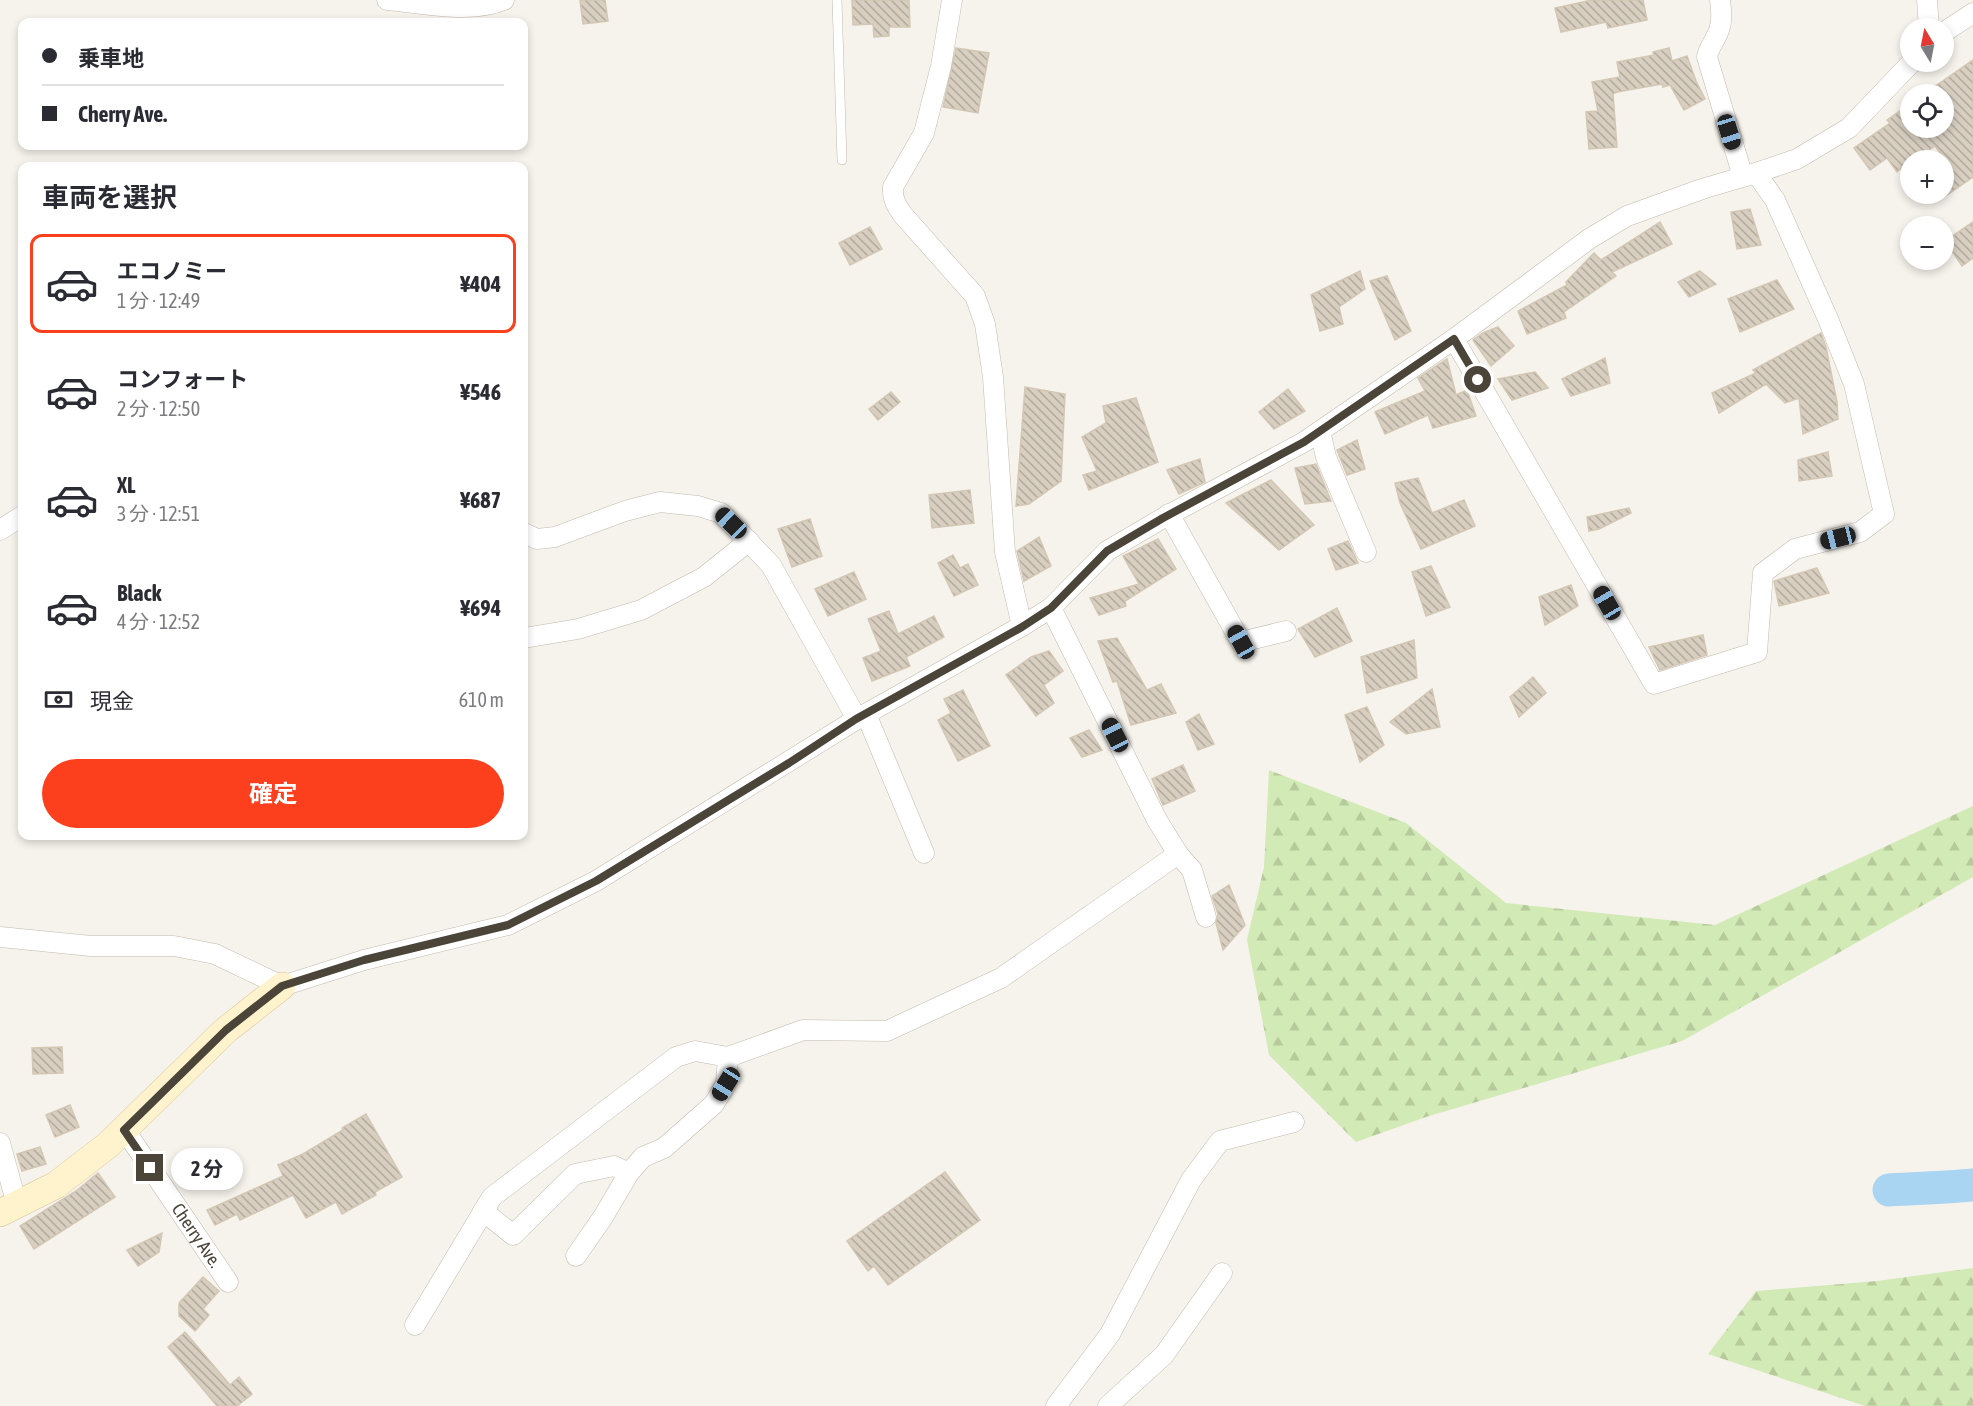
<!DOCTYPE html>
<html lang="ja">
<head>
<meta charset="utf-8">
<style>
  body { margin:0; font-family:"Asap Condensed","Noto Sans JP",sans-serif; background:#f7f7f7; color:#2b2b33; height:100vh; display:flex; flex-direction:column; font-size:22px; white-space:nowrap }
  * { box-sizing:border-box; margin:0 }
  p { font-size:20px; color:#7c7c81 }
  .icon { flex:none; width:33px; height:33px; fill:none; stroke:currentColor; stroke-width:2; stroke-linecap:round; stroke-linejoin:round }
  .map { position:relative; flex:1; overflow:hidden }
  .drawer { position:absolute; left:18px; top:162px; width:510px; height:678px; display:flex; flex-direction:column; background:#fff; border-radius:12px; box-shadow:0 3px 9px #0003 }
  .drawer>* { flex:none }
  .guide { position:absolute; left:18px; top:18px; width:510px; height:132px; border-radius:12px; box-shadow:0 3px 9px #0003; display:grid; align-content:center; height:132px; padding:0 24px; background:#fff }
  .needle { width:39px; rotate:350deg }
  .fabs { position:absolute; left:1900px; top:18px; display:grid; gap:12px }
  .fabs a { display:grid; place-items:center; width:54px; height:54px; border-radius:50%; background:#fff; box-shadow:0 3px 9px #0003; font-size:30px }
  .end { position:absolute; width:27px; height:27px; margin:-14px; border:8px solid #4b4439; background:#fff; box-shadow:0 0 0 3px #fff }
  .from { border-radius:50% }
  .bubble { position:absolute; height:42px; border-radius:21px; background:#fff; box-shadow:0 3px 9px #0003; font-size:20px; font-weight:700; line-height:42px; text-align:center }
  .car { position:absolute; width:18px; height:36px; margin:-18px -9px; border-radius:8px; box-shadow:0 0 4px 2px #0007; background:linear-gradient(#222 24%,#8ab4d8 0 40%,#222 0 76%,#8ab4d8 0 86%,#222 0) }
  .guide b { display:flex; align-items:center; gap:21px; height:57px; font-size:22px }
  .guide b+b { border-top:2px solid #e1e1e2 }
  .guide i { width:15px; height:15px; background:#2b2b33 }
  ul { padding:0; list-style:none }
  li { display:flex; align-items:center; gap:18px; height:99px; margin:0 12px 9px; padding:0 12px; border:3px solid transparent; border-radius:12px }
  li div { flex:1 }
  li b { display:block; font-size:22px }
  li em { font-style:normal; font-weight:700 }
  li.active { border-color:#fc3f1d }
  li>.icon { width:54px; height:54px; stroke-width:1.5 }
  h2 { padding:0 24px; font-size:27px; line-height:72px }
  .pay { display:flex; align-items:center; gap:15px; height:66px; padding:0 24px; font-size:22px }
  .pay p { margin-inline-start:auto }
  .cta { display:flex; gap:12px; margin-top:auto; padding:12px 24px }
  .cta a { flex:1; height:69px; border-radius:36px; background:#fc3f1d; color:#fff; font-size:24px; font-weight:700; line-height:69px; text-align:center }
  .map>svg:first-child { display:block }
</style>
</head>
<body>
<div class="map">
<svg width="1973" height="1406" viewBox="0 0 1973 1406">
  <defs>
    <pattern id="forest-firs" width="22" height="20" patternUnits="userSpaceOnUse" patternTransform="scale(1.5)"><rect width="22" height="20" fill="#d2eab5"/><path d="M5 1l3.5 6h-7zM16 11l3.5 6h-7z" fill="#b6ca9c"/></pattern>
    <pattern id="building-back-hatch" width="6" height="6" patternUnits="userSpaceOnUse" patternTransform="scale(1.5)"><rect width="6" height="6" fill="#d8cfc1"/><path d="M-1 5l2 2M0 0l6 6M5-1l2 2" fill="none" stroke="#b1aa9e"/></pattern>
  </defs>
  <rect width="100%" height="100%" fill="#f6f3ec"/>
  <g fill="url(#forest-firs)">
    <polygon points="1269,770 1406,823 1506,903 1715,925 1973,806 1973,877 1682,1041 1426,1117 1356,1142 1269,1055 1247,940 1264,867"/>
    <polygon points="1973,1268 1973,1406 1865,1406 1708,1354 1756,1291 1877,1281"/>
  </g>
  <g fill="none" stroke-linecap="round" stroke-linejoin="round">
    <path stroke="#a9d4f2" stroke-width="33" d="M1889,1190C1918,1188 1944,1188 1973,1185"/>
  </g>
  <g fill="url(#building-back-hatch)" stroke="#d3c7b4" stroke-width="1.5">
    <polygon points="580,0 605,0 608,21 583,24"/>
    <polygon points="852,0 909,0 910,27 889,27 889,36 874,37 873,24 853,25"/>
    <polygon points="1592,0 1643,0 1647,20 1608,28 1606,22 1561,32 1555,8"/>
    <polygon points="956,48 989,53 978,113 943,107"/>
    <polygon points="1669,48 1672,61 1687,56 1696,81 1705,99 1684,110 1670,85 1663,87 1662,84 1617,92 1613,94 1617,147 1589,149 1586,112 1598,111 1592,82 1620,77 1617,62 1654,55 1653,52"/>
    <polygon points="1973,60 1973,177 1944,197 1944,174 1952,169 1935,146 1915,160 1911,160 1897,172 1887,158 1870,170 1854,148 1890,123 1887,120 1911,103 1911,128 1944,128 1944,94 1924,94"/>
    <polygon points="1750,209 1761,245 1737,249 1731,212"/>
    <polygon points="1660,222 1672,244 1612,272 1616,276 1564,312 1566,318 1527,334 1518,311 1567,285 1566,282 1594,253 1601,260"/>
    <polygon points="1973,222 1973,258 1962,266 1945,241"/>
    <polygon points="870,227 882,249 850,265 839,243"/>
    <polygon points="1360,271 1365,289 1339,307 1343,324 1320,331 1311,295"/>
    <polygon points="1700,271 1716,284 1689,297 1678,282"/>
    <polygon points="1387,276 1411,331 1395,340 1370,281"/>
    <polygon points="1777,280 1794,309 1740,332 1728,299"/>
    <polygon points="1498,327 1514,346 1491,366 1473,340 1483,333"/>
    <polygon points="1821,333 1826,347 1837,402 1838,419 1803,434 1799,398 1785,403 1766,384 1719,413 1712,393 1756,373 1753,370"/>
    <polygon points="1605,358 1610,383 1571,396 1562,379"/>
    <polygon points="1447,359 1456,395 1467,390 1476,416 1433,428 1428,415 1385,434 1375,412 1425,391 1418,378"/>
    <polygon points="1535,372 1548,388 1512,400 1498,379"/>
    <polygon points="1025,387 1065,394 1061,481 1029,504 1016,506"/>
    <polygon points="1288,389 1305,411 1274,429 1259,412"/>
    <polygon points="891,392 900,402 878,420 869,409"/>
    <polygon points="1136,398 1158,462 1089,490 1083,475 1097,471 1082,437 1106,423 1103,406"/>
    <polygon points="1357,440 1365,469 1347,475 1337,450"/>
    <polygon points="1828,452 1832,476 1799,481 1798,460"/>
    <polygon points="1200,459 1205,482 1179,494 1167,470"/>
    <polygon points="1316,464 1331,501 1305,504 1295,468"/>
    <polygon points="1418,478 1432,513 1464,500 1475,526 1421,549 1400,503 1395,483"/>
    <polygon points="1271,480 1314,525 1279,550 1226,503"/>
    <polygon points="970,490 974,523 932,528 929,495"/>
    <polygon points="1629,508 1631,513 1599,529 1589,531 1587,517"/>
    <polygon points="810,519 822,556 792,567 778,529"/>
    <polygon points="1039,537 1051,566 1024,581 1017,551"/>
    <polygon points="1158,539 1176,569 1125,601 1126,606 1099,615 1090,598 1139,584 1123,556"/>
    <polygon points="1348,541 1358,563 1336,570 1328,549"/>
    <polygon points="953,555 960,568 968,564 978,585 954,596 938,563"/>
    <polygon points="1431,566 1450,607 1426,616 1412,572"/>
    <polygon points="1817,568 1829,593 1779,606 1774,581"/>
    <polygon points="854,572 866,599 828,616 815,589"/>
    <polygon points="1571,585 1578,606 1545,625 1539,597"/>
    <polygon points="1337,608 1352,641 1315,657 1298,629"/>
    <polygon points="889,611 898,634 934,616 944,637 906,657 910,666 872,681 863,658 881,651 868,619"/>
    <polygon points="1703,635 1707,655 1660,670 1649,647"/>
    <polygon points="1117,638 1147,690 1161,684 1176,713 1131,725 1117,681 1113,682 1098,641"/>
    <polygon points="1414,640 1417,678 1367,693 1361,657"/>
    <polygon points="1049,651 1063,671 1044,685 1054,703 1036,716 1006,675 1031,657"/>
    <polygon points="1533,677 1546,693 1519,717 1510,697"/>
    <polygon points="1432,689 1440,727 1406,734 1390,722"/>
    <polygon points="963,690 990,746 958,761 938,720 951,713 944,699"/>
    <polygon points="1367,707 1384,745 1360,762 1345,715"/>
    <polygon points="1199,714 1214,744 1198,750 1186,722"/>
    <polygon points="1089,730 1102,750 1082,757 1070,738"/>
    <polygon points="1183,765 1195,791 1163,805 1152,779"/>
    <polygon points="1229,885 1245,925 1223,950 1216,923 1218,914 1212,896"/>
    <polygon points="62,1047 63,1073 33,1074 32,1048"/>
    <polygon points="70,1105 79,1127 55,1137 46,1115"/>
    <polygon points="366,1114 402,1177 375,1192 376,1195 342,1214 336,1202 306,1218 293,1195 240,1220 237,1214 215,1225 207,1210 283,1176 278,1165 303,1154 343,1130 342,1128"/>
    <polygon points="40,1147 46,1164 22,1171 17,1154"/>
    <polygon points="209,1158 217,1171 190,1189 182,1176"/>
    <polygon points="945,1172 980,1220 888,1285 874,1266 868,1271 847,1241"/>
    <polygon points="98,1173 115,1197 34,1249 20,1226 76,1191"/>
    <polygon points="162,1233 159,1252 138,1266 127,1250"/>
    <polygon points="203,1277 219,1291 203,1309 209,1315 195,1331 179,1316 179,1303"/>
    <polygon points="185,1332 230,1385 239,1377 252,1394 237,1406 217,1406 168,1347"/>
  </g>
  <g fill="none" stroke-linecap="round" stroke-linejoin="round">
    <defs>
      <polyline id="lane" points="837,0 842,160"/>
      <g id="street">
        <path d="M387,0C425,3 469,14 504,0"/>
        <path d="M952,0L941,66L924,133L893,187C892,199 896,205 903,215L975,296L985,324L993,377L1005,552L1022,626"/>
        <path d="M1720,0C1721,10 1723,20 1719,30C1716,40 1709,46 1707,57L1743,177"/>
        <polyline points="1927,0 1929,28"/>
        <polyline points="1944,32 1973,13"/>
        <polyline points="1454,339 1654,684 1757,652 1763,573 1795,549 1860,532 1884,514 1854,384 1828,319 1775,200 1756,173"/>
        <polyline points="1320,431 1326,457 1366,552"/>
        <polyline points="1169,514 1241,642 1286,631"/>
        <polyline points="0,530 22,516"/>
        <polyline points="524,533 537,539 555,537 625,511 660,502 698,506 721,513 771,565 857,719"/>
        <polyline points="524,638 578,629 641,610 704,577 749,541"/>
        <polyline points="866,714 924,853"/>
        <polyline points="1178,854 1192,870 1206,917"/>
        <polyline points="0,937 91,946 174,946 215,954 282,986 364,960 508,925 596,881 857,719 1022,626 1051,608 1107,551 1163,518 1304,442 1454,339 1589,239 1627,216 1702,189 1756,173 1797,159 1849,128 1912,62"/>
        <path id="s1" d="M124,1129L228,1282"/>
        <polyline points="0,1143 17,1205"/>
        <polyline points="483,1211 513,1235 575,1174 614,1166 629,1173 643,1157 664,1148 714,1104 726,1084 728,1057"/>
        <polyline points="576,1256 603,1217 629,1173"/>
        <polyline points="415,1325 492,1197 676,1057 695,1051 728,1057 803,1030 887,1031 1001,978 1178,854 1157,820 1051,608"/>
        <polyline points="1056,1406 1110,1334 1191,1180 1220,1141 1294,1122"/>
        <polyline points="1108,1406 1164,1355 1222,1273"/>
      </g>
      <polyline id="secondary" points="0,1213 56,1185 108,1145 226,1030 282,986"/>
    </defs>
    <use href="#lane" stroke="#c2bbae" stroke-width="10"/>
    <use href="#street" stroke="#c2bbae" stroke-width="21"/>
    <use href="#secondary" stroke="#d6c79b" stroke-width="28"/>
    <use href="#lane" stroke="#fff" stroke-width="9"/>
    <use href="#street" stroke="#fff" stroke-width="20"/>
    <use href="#secondary" stroke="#fff3cd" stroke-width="27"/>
  </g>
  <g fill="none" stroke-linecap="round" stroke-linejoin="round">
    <polyline stroke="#4b4439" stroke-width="8" points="150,1168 124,1130 226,1030 282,986 364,960 508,925 596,881 789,763 856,719 1022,627 1051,608 1107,551 1163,518 1304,442 1454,339 1478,380"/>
  </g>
  <g text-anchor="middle" stroke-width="5" stroke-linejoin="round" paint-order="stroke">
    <g font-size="18" fill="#4b4439" stroke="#fff">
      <text dy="6" stroke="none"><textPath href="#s1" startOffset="129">Cherry Ave.</textPath></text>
    </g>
  </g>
</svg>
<div class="fabs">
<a><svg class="needle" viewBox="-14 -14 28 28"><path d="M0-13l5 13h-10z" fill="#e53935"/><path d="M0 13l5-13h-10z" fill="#7c7c81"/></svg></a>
<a><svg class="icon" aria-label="locate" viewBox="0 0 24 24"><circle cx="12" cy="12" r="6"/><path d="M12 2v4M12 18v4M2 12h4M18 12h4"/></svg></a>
<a>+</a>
<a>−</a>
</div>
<i class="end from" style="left:1478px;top:380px"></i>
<i class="end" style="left:150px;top:1168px"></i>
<div class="bubble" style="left:171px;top:1148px;width:72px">2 分</div>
<i class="car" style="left:1729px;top:132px;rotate:163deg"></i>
<i class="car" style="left:731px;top:523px;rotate:314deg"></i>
<i class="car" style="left:1838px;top:538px;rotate:256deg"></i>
<i class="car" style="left:1607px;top:603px;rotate:330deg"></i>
<i class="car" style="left:1241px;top:642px;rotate:331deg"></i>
<i class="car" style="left:1115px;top:735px;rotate:333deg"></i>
<i class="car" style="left:726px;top:1084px;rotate:212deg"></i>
<div class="guide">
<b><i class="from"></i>乗車地</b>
<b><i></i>Cherry Ave.</b>
</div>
<section class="drawer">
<h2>車両を選択</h2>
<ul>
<li class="active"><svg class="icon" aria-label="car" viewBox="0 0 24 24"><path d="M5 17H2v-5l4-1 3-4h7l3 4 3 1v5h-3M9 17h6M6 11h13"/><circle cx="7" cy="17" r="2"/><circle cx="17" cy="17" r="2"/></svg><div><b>エコノミー</b><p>1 分 · 12:49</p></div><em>¥404</em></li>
<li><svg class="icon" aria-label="car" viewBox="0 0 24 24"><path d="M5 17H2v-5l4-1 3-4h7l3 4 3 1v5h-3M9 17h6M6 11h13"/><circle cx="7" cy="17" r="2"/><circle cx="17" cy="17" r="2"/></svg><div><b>コンフォート</b><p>2 分 · 12:50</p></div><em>¥546</em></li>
<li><svg class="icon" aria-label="car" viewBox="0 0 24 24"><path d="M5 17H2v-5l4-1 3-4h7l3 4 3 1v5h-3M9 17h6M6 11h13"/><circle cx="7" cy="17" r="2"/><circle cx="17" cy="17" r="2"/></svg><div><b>XL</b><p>3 分 · 12:51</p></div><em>¥687</em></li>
<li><svg class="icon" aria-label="car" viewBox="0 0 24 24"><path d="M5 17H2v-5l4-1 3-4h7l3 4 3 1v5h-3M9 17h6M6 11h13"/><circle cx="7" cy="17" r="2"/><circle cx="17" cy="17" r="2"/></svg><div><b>Black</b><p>4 分 · 12:52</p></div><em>¥694</em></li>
</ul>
<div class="pay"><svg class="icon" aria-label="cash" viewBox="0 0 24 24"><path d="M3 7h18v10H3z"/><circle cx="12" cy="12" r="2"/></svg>現金<p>610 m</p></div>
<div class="cta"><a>確定</a></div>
</section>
</div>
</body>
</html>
